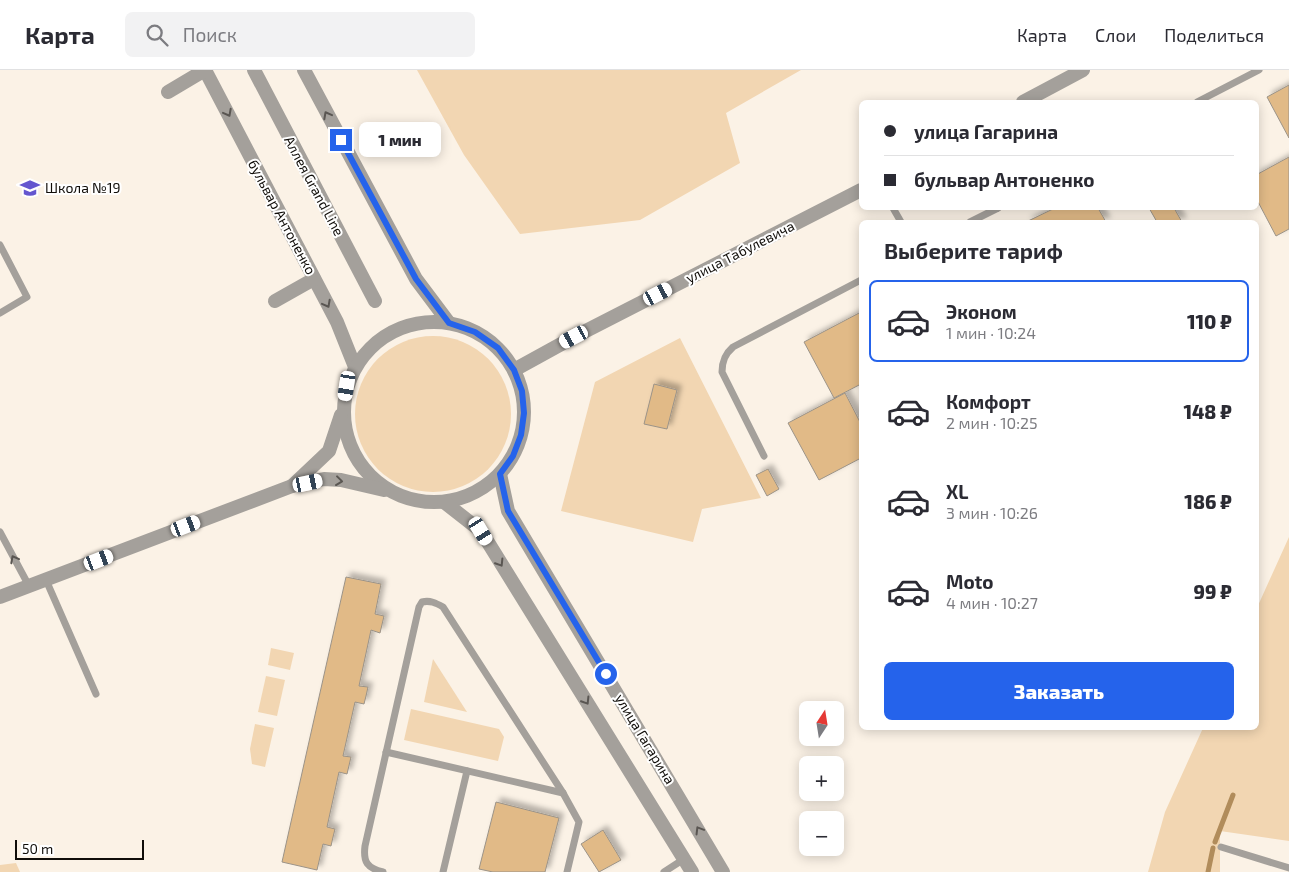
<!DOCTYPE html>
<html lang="ru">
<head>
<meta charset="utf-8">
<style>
  body { margin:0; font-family:"Exo 2",sans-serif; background:#f2f2f3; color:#2b2b33; height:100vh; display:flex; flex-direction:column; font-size:19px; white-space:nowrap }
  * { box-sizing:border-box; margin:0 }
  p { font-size:16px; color:#7c7c81 }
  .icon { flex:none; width:28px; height:28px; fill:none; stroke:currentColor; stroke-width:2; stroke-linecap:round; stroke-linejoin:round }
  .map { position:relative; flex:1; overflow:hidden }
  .drawer { position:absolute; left:859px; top:150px; width:400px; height:510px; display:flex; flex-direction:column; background:#fff; border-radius:8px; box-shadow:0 2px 12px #0003 }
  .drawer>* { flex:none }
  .hud { position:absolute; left:859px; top:30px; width:400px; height:110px; border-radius:8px; box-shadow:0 2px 12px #0003; display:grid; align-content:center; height:110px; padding:0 25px; background:#fff }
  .needle { width:32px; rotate:12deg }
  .buttons { position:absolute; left:799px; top:631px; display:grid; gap:10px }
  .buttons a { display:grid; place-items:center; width:45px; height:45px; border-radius:8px; background:#fff; box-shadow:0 2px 12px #0003; font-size:25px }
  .scale { position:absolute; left:15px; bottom:12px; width:129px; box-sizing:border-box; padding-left:5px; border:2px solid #100d09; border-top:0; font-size:14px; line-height:18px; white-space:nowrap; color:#100d09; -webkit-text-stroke:4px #fff; paint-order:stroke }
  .end { position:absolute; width:22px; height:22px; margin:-11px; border:6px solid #2563eb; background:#fff; box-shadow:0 0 0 2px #fff }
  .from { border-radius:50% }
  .bubble { position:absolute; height:35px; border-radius:8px; background:#fff; box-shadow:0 2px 12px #0003; font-size:16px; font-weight:800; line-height:35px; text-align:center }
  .car { position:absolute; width:15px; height:30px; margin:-15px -8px; border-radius:6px; box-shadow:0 0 4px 1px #0007; background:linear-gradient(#fff 24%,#345 0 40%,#fff 0 76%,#345 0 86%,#fff 0) }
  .hud b { display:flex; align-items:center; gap:18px; height:48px; font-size:19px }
  .hud b+b { border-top:1px solid #e1e1e2 }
  .hud i { width:12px; height:12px; background:#2b2b33 }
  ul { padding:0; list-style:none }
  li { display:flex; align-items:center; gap:15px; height:82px; margin:0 10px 8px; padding:0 15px; border:2px solid transparent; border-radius:8px }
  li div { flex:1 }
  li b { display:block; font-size:19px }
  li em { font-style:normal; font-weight:800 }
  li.selected { border-color:#2563eb }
  li>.icon { width:45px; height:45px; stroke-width:1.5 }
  h2 { padding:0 25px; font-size:22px; line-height:60px }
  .action { display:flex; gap:10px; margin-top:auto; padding:10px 25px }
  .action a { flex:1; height:58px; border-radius:8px; background:#2563eb; color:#fff; font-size:20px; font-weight:800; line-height:58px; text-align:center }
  header { display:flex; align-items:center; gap:30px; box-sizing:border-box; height:70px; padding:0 25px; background:#fff; border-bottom:1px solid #e1e1e2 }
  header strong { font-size:24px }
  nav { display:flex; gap:28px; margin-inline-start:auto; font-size:18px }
  .search { width:350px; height:45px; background:#f2f2f3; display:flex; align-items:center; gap:12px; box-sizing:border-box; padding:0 18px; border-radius:8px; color:#7c7c81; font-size:19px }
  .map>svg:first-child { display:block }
</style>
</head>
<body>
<header>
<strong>Карта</strong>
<div class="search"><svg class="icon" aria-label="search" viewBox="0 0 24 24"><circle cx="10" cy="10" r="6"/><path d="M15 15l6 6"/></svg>Поиск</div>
<nav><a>Карта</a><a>Слои</a><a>Поделиться</a></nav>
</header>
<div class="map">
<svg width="1289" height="802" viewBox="0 0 1289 802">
  <defs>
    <filter id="shadow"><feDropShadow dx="4.5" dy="-4.5" stdDeviation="2.5" flood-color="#0004"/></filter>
  </defs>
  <rect width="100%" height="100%" fill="#fbf2e6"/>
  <g fill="#f2d6b2">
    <polygon points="417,0 801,0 726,43 740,93 640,150 520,164 464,85"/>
    <circle cx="433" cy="344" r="78"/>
    <polygon points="680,268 761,428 702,439 693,472 561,441 595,312"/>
    <polygon points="1289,467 1289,771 1220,761 1220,802 1148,802 1165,742 1203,658 1256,658 1256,540"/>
    <polygon points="271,578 294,583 290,600 268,595"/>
    <polygon points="433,589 467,642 424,632"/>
    <polygon points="266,606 285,610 277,646 258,642"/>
    <polygon points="411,639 499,659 504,667 498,691 404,670"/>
    <polygon points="255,654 274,658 265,697 252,694 250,679"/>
    <polygon points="16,793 20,802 0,802 0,795"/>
  </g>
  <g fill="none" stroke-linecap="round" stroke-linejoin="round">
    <g stroke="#b18c5b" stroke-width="5">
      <polyline points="1215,772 1233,725"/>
      <polyline points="1208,802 1213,778"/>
    </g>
  </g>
  <g fill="#e1ba87" stroke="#9b9388" filter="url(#shadow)">
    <polygon points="1289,15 1289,68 1267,27"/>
    <polygon points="1289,87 1289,159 1276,166 1256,128 1256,105"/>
    <polygon points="1055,138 1098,138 1106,152 1026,152"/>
    <polygon points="1149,138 1174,138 1182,152 1157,152"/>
    <polygon points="861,242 861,314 834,328 804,272"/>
    <polygon points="654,314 677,320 667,359 644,354"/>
    <polygon points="845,323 861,354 861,388 819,410 788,353"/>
    <polygon points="768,399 779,419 767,426 756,405"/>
    <polygon points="346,507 381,514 375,544 384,546 380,563 371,560 359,616 368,617 366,626 364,634 355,632 343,686 351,687 347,704 339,702 327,757 335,759 333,767 331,776 323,774 317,800 282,792"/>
    <polygon points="496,732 559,748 545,802 493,802 479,799"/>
    <polygon points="603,760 621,790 599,802 581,774"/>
  </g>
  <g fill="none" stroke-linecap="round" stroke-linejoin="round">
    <g stroke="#a4a09b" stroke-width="7">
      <polyline points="1197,32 1259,0"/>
      <polyline points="893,138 901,152"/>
      <polyline points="970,152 998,138"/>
      <polyline points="0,175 27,227 0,243"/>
      <path d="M764,386L722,302C722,291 725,284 733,277L861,210"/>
      <polyline points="0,462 29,516"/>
      <polyline points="46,510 96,624"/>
      <polyline points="386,682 563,723"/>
      <polyline points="1221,777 1289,798"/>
      <path d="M383,802C367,798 363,792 365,776L419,537L422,532C430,530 436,533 443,537L563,723L579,752L567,802"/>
      <polyline points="443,802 467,701"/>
      <polyline points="664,802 684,789"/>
    </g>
    <g stroke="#a4a09b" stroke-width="14">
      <polyline points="205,0 337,252 355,297"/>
      <polyline points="254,0 375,231"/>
      <polyline points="304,0 416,209 449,253"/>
      <polyline points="168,22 205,0"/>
      <polyline points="1023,32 1083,0"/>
      <polyline points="275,231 314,209"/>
      <circle cx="434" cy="342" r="90"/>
      <polyline points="514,300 574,267 861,120"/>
      <polyline points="500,404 508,441 723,802"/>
      <polyline points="292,416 329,381 341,345"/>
      <polyline points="444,432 481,461 692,802"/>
      <polyline points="0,527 292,416 324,409 341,410 384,420"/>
    </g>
  </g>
  <defs><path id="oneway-chevron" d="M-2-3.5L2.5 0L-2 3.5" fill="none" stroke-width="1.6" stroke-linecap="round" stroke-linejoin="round" transform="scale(1.25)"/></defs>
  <g stroke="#5a5652">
    <use href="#oneway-chevron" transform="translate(228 43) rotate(62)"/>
    <use href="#oneway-chevron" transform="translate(327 45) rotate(-118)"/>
    <use href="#oneway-chevron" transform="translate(327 234) rotate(62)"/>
    <use href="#oneway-chevron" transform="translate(339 411) rotate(7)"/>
    <use href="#oneway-chevron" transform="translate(14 489) rotate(-118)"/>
    <use href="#oneway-chevron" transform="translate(500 493) rotate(58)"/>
    <use href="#oneway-chevron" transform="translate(586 631) rotate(58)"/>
    <use href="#oneway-chevron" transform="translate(699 760) rotate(-121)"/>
  </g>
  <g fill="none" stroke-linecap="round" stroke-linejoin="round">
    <polyline stroke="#2563eb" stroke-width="6" points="341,70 416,209 449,253 475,262 498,278 514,300 522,321 524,343 521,365 513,386 500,404 508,441 606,604"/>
  </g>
  <defs>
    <symbol id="school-bare" viewBox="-9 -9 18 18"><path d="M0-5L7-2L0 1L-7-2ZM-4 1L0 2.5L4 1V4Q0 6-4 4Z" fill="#6456cf" stroke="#fff" stroke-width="2.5" paint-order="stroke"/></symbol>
  </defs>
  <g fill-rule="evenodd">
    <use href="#school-bare" x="16" y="104" width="28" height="28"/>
  </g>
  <g text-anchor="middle" stroke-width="4" stroke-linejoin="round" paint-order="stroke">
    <g font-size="14" fill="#100d09" stroke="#fff">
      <text transform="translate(314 116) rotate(62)" y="5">Аллея Grand Line</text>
      <text transform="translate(282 147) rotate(62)" y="5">бульвар Антоненко</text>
      <text transform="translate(740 182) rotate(-27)" y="5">улица Табулевича</text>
      <text transform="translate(645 669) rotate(59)" y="5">улица Гагарина</text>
    </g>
    <g font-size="14" fill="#100d09" stroke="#fff" text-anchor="start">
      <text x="45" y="123">Школа №19</text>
    </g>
  </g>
</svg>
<div class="buttons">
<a><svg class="needle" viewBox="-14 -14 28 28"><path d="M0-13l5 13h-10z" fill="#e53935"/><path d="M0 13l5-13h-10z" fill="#7c7c81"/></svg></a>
<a>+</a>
<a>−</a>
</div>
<div class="scale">50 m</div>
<i class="end from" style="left:606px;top:604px"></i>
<i class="end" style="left:341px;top:70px"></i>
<div class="bubble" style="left:359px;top:52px;width:82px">1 мин</div>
<i class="car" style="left:658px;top:224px;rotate:63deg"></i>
<i class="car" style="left:574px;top:267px;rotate:242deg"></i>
<i class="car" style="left:347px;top:316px;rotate:189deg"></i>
<i class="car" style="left:308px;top:413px;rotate:78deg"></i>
<i class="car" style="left:186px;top:456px;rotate:69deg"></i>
<i class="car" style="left:481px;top:461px;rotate:148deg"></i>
<i class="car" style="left:99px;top:490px;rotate:69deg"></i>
<div class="hud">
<b><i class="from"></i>улица Гагарина</b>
<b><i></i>бульвар Антоненко</b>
</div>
<section class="drawer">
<h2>Выберите тариф</h2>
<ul>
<li class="selected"><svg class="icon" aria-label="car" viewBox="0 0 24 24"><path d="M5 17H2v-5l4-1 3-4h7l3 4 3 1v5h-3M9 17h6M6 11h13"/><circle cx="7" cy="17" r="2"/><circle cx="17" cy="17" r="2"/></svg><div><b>Эконом</b><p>1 мин · 10:24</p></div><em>110 ₽</em></li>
<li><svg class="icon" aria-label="car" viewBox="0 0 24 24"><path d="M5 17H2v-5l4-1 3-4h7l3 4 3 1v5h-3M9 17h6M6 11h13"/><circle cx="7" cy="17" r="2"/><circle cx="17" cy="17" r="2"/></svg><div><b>Комфорт</b><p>2 мин · 10:25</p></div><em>148 ₽</em></li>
<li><svg class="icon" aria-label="car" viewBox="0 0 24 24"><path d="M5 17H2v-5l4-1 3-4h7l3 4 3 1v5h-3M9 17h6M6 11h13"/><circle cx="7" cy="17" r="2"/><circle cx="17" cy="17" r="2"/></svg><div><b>XL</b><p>3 мин · 10:26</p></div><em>186 ₽</em></li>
<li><svg class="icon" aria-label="car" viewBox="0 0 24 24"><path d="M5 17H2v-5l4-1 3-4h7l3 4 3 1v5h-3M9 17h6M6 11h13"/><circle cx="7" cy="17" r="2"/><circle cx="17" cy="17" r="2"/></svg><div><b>Moto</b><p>4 мин · 10:27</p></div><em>99 ₽</em></li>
</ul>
<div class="action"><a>Заказать</a></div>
</section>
</div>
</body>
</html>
